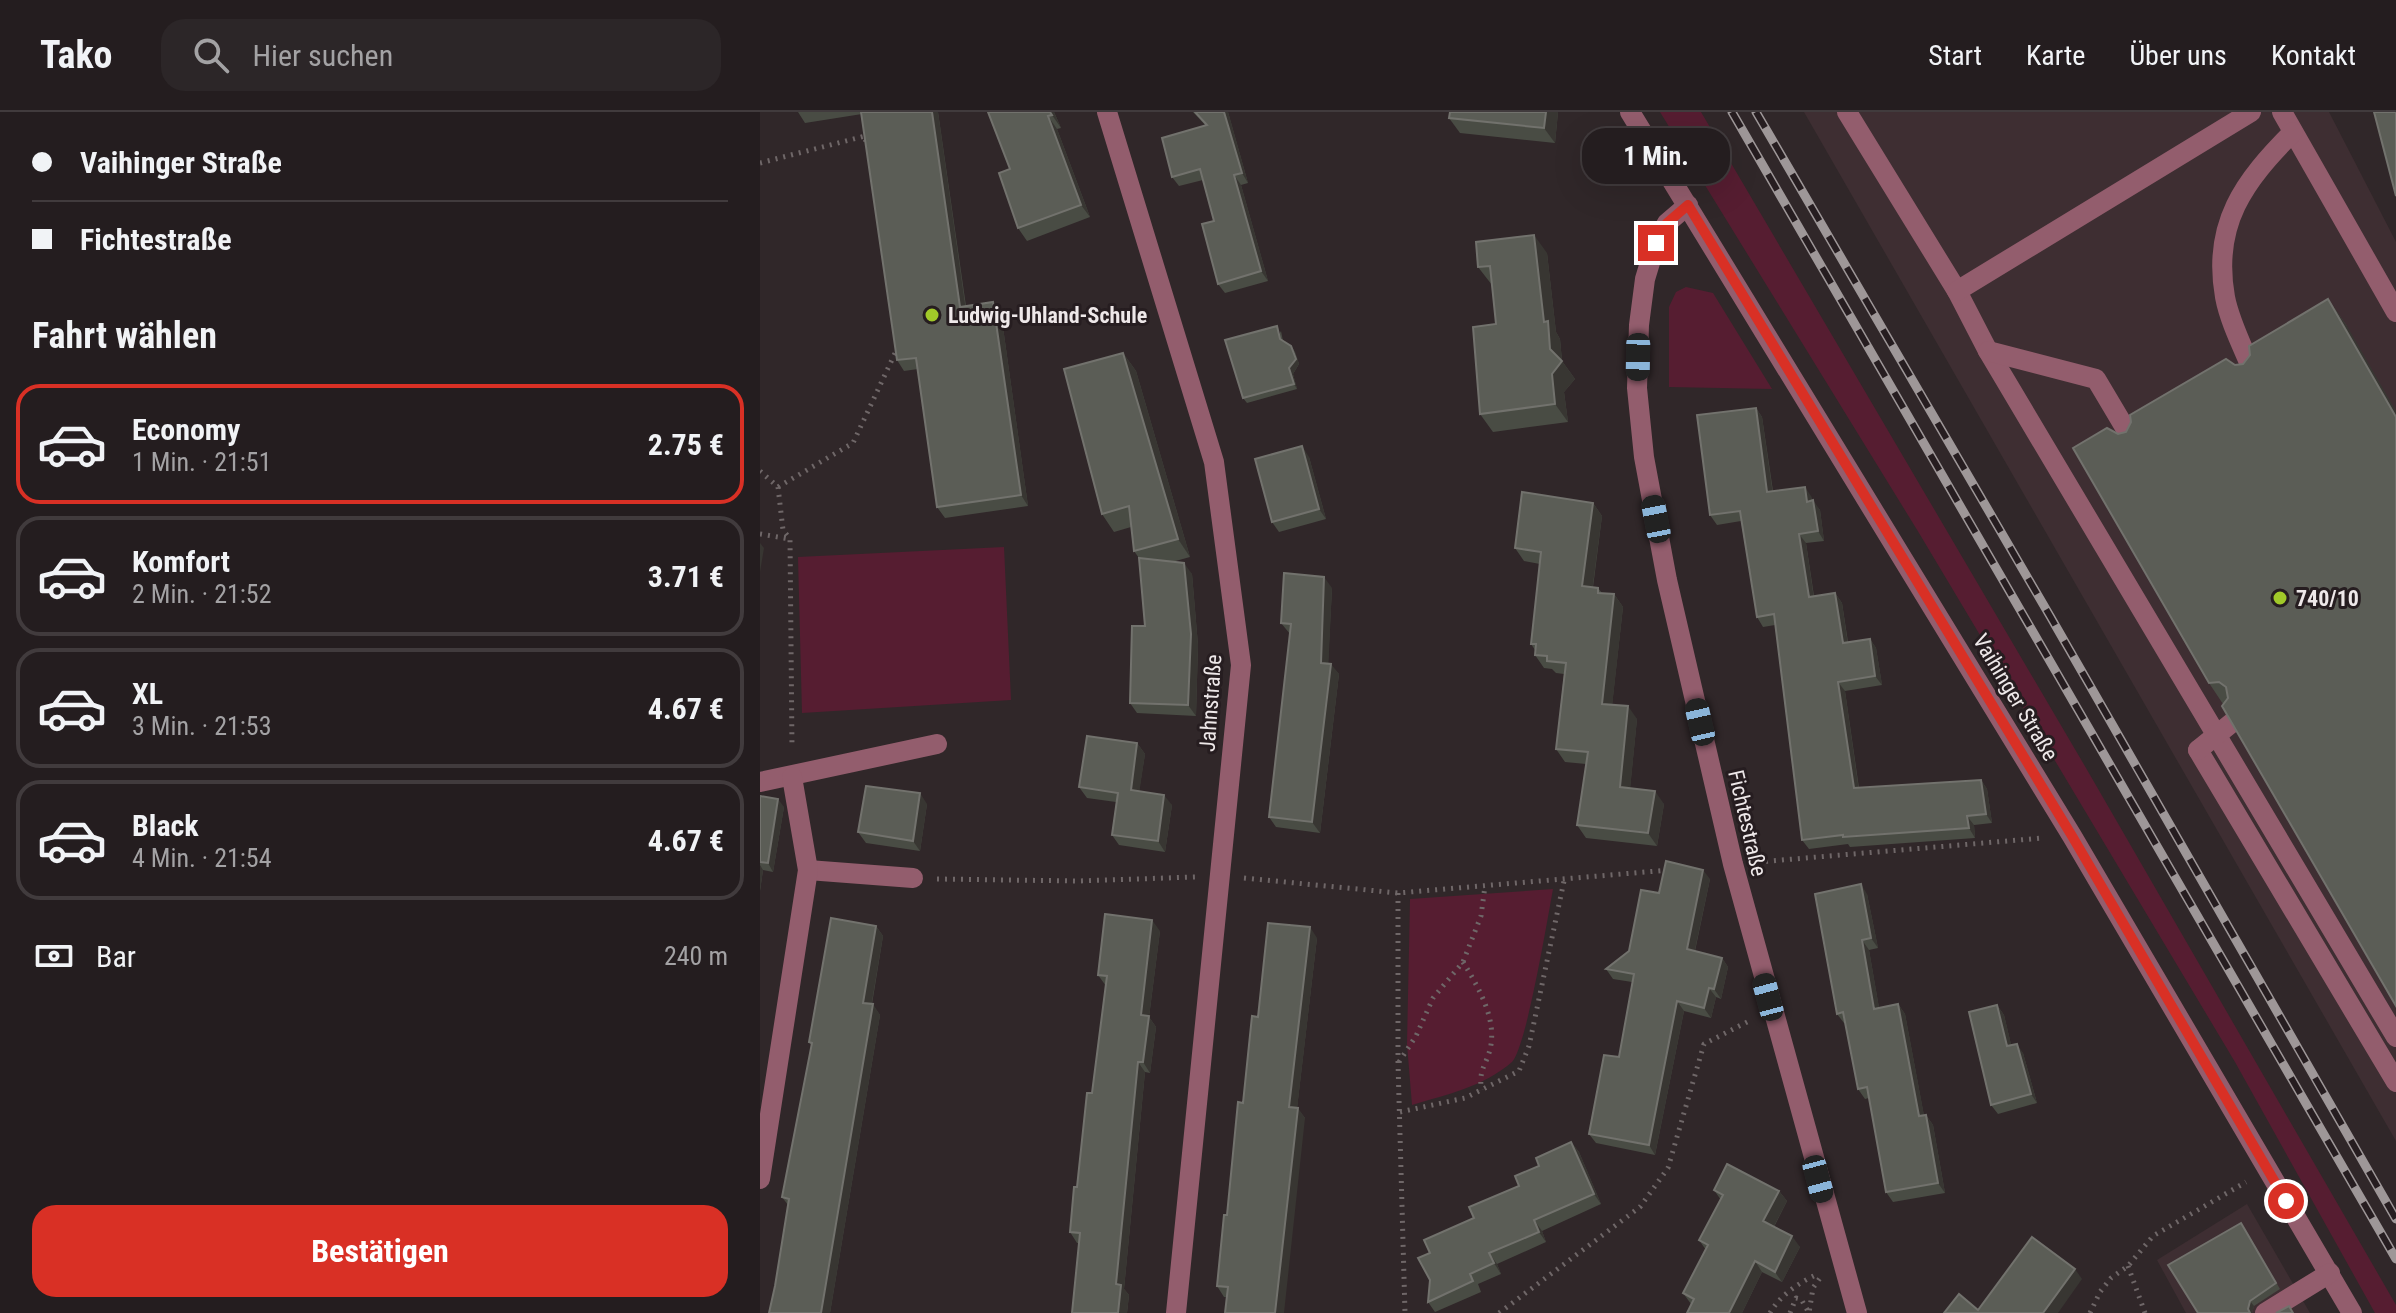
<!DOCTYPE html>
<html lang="de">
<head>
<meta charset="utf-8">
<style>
  body { margin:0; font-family:"Roboto Condensed",sans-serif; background:#2c2628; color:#f1f3f6; height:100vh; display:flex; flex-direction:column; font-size:30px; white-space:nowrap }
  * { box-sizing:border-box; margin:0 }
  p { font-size:26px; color:#a3a2a4 }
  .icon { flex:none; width:44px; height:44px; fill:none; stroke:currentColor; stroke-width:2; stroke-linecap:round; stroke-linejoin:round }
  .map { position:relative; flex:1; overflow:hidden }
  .drawer { display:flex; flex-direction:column; background:#241d1f; width:760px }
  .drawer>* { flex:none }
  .hud { display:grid; align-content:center; height:176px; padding:0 32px; background:#241d1f }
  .end { position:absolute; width:36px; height:36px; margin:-18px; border:10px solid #d93025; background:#fff; box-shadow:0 0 0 4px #fff }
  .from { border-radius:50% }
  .bubble { position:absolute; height:56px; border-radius:24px; background:#241d1f; box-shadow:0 8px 32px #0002,0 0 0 2px #413b3d; font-size:26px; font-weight:700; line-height:56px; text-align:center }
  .car { position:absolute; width:24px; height:48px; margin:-24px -12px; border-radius:10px; box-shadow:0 0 6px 2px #0007; background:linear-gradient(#222 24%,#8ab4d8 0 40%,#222 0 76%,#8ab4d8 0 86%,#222 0) }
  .hud b { display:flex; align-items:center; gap:28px; height:76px; font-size:30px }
  .hud b+b { border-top:2px solid #413b3d }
  .hud i { width:20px; height:20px; background:#f1f3f6 }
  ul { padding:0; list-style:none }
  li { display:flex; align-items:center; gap:24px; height:120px; margin:0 16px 12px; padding:0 16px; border:4px solid #413b3d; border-radius:24px }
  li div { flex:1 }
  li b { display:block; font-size:30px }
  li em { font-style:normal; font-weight:700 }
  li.selected { border-color:#d93025 }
  li>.icon { width:72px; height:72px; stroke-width:1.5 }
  h2 { padding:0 32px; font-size:36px; line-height:96px }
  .pay { display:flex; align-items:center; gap:20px; height:88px; padding:0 32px; font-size:30px }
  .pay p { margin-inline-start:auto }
  .button { display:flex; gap:16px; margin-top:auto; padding:16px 32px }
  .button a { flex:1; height:92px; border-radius:24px; background:#d93025; color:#fff; font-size:32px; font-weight:700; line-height:92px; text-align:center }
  header { display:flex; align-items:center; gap:48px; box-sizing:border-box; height:112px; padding:0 40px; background:#241d1f; border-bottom:2px solid #413b3d }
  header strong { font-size:38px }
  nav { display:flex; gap:44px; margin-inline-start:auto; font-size:28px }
  .search { width:560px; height:72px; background:#2c2628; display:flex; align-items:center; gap:20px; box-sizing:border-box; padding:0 28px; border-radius:24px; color:#a3a2a4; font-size:30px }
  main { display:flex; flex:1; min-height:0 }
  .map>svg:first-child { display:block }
</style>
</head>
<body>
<header>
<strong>Tako</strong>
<div class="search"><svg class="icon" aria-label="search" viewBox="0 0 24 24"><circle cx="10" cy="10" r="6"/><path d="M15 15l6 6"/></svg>Hier suchen</div>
<nav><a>Start</a><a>Karte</a><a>Über uns</a><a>Kontakt</a></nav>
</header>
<main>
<section class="drawer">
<div class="hud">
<b><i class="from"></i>Vaihinger Straße</b>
<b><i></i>Fichtestraße</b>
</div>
<h2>Fahrt wählen</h2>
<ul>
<li class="selected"><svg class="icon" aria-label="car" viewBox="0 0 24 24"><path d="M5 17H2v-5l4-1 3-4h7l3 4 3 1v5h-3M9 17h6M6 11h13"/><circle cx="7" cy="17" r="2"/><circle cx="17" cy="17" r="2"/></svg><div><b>Economy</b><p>1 Min. · 21:51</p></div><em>2.75 €</em></li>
<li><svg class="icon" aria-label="car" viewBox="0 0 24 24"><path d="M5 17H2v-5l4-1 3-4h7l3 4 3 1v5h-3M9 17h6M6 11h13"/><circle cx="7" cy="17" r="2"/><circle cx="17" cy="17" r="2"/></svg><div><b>Komfort</b><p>2 Min. · 21:52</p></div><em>3.71 €</em></li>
<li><svg class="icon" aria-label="car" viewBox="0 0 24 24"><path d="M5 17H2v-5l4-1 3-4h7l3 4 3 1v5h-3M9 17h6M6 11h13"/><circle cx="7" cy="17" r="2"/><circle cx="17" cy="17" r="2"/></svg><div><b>XL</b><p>3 Min. · 21:53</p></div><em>4.67 €</em></li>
<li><svg class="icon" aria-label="car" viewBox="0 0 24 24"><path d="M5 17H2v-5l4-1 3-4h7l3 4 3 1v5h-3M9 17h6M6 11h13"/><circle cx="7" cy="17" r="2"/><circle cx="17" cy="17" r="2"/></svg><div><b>Black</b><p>4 Min. · 21:54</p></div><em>4.67 €</em></li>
</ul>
<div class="pay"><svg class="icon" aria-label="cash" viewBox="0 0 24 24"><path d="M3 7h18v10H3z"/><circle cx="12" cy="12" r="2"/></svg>Bar<p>240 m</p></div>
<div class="button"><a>Bestätigen</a></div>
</section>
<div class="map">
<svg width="1636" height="1201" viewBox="0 0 1636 1201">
  <rect width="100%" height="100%" fill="#302729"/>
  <g fill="#3e2e32">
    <polygon points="1044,0 1569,0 1636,130 1636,1029"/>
    <polygon points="1487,1092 1550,1201 1426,1201 1397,1148"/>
  </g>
  <g fill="#561d31">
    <polygon points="900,0 941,0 1326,656 1636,1193 1636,1201 1615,1201 1475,950 1159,421"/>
    <polygon points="926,175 953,181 1012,277 909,275 909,195 916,180"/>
    <polygon points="244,435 251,588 42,601 38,445"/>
    <path d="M793,777C788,804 766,937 752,950C723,975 688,982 652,993L647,932L650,787Z"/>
  </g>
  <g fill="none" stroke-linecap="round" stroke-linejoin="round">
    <g stroke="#6f6768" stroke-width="5" stroke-dasharray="2 6" stroke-linecap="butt">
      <polyline points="0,51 105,24 106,30"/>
      <polyline points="0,359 18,375 23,418 30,427 32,636"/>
      <polyline points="18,375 93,331 137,237"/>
      <polyline points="0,422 30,427"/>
      <polyline points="998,750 1283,726"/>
      <polyline points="484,766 638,781 909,758"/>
      <polyline points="177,767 318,769 435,765"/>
      <polyline points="638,781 638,951 645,1201"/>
      <path d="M703,850C719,876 739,910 729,941C723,959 720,956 721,978"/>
      <polyline points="639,950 656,924 673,886 703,850 721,804 725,774"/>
      <polyline points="640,1000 705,986 759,959 769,934 804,769"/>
      <polyline points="1368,1154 1385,1201"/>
      <polyline points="739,1201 880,1095 908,1056 944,932 991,908"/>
      <path d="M1010,1201C1020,1183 1040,1170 1058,1162"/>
      <polyline points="1030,1201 1036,1186 1041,1187 1049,1201 1053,1176 1060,1166"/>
      <polyline points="1330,1201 1340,1180 1351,1166 1368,1154 1393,1124 1486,1070"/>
    </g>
    <g stroke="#935d6d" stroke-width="20">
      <polyline points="347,0 454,350 481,553 416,1201"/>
      <polyline points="870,0 1312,724 1592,1201"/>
      <polyline points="1087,0 1197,179 1228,239 1636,925"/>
      <polyline points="1522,0 1636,200"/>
      <polyline points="928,93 907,111 896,131 885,167 879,213 877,276 884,345 907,468 973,752 1097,1201"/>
      <polyline points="1197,179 1491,0"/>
      <polyline points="1228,239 1336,267 1377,336"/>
      <path d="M1496,267C1486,241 1470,212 1465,185C1452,112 1484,69 1533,20"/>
      <polyline points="1438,638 1636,970"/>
      <polyline points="0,670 177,632"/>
      <polyline points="48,758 153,766"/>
      <polyline points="0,1067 48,758 32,665"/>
      <polyline points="1505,1201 1570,1161"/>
    </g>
    <defs>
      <g id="rail">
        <polyline points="972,0 1636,1147"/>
        <polyline points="996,0 1290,504 1636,1107"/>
      </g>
    </defs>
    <use href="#rail" stroke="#9e9798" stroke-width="9"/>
    <use href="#rail" stroke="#261d20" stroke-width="6" stroke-dasharray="18" stroke-linecap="butt"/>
    <polyline stroke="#935d6d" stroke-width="20" points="1438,638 1474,609"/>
  </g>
  <g fill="#494c44">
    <polygon points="38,0 178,0 206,194 233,190 241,201 268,394 185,406 177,395 158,257 144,259 137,248 102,2 45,11"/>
    <polygon points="228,0 294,0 301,16 297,17 330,105 267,129 258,116 250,57"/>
    <polygon points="433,0 468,0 488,71 481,73 508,169 465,181 458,172 454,109 443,68 419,74 412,65 446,14"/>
    <polygon points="798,0 795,31 700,21 689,6"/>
    <polygon points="787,141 796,220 800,227 802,249 815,267 804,280 808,310 733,320 720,302 736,212 732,173 718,155"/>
    <polygon points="1568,187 1587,214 1636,894 1463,592 1449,571 1358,322 1366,320 1475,253 1483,252"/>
    <polygon points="521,219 523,229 531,234 535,240 539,252 533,262 537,277 487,291 483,286"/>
    <polygon points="363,241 376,259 430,445 412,450 432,462 438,533 436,604 377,601 370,591 385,514 379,446 374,439 371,415 354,420 342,402"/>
    <polygon points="996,296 1002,305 1013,379 1051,384 1052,389 1060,398 1064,429 1046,431 1054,484 1075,481 1082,491 1088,530 1110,527 1116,536 1122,573 1085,579 1099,676 1221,668 1227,677 1232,711 1214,713 1215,726 1090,735 1088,732 1049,737 1042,728 1015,513 1003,515 997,505 981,409 957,413 950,403"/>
    <polygon points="549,345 566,407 519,420 512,410"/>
    <polygon points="833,391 842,404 833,475 838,476 842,481 854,482 863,495 852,593 877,607 870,676 904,692 897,734 826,726 817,713 826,652 805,650 796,637 804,562 796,561 792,557 784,556 775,543 775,538 771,532 780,452 764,449 755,436"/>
    <polygon points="572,476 568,551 579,562 560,721 516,715 509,705 530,522 521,511"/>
    <polygon points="377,631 385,642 379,679 412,693 405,740 359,733 352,723 356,690 327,686 319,675"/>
    <polygon points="0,684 24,695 13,760 3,758 0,779"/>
    <polygon points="167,692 160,739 106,731 98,720"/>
    <polygon points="950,767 935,839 962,846 968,855 961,887 956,885 951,906 924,899 895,1043 836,1031 829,1022 859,945 872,870 853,867 846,857 869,839 899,781"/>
    <polygon points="1107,782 1118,836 1109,838 1119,896 1138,892 1145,902 1164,1004 1166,1003 1173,1013 1185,1081 1133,1090 1126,1080 1109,986 1105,987 1098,977 1085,911 1084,911 1077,902"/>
    <polygon points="116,814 123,824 112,892 120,903 70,1201 9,1201 15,1174 28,1093 22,1085 52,934 49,930"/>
    <polygon points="400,819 389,905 396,915 390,961 385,960 364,1177 369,1183 367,1201 312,1201 319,1131 317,1131 310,1120 332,981 346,874 338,863"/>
    <polygon points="557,826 537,996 545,1006 467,1185 464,1185 457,1174 498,905"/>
    <polygon points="1237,893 1244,903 1251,933 1263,941 1277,991 1238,1002 1231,993"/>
    <polygon points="811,1030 819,1040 841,1092 782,1119 786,1130 737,1152 741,1162 718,1172 721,1180 675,1200 668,1190 670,1168 670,1141 714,1106 759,1074 779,1054"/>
    <polygon points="954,1078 1019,1079 1027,1089 1014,1115 1040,1135 1022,1170 1002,1160 982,1201 927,1201 931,1192 923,1181 946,1138 939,1128 961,1088"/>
    <polygon points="1485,1117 1520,1177 1494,1194 1492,1201 1438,1201"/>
  </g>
  <g fill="#383632">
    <polygon points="172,0 178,0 207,206 200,195"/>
    <polygon points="290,0 294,0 301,16 292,3"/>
    <polygon points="464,0 468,0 488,71 482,61"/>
    <polygon points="786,0 798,0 795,31 784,16"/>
    <polygon points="288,4 297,17 330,105 321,93"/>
    <polygon points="474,63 481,73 508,169 501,159"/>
    <polygon points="774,123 787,141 796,220 800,227 802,249 815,267 804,280 808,310 795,292 790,237 784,210"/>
    <polygon points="1568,187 1587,214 1636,299 1636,305"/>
    <polygon points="233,190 241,201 268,394 261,383"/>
    <polygon points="531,234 535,240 539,252 533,262 537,277 534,272 529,256"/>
    <polygon points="363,241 376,259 430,445 418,427"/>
    <polygon points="996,296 1002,305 1014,390 1007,380"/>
    <polygon points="542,334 549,345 566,407 559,397"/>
    <polygon points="1045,375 1051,384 1054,399 1047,390"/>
    <polygon points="1053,388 1060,398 1064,429 1058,419"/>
    <polygon points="833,391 842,404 831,487 822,474"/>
    <polygon points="1039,422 1046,431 1055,494 1049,485"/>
    <polygon points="0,431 4,436 0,460"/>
    <polygon points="424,451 432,462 438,533 436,604 428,593"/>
    <polygon points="564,465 572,476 568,561 561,551"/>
    <polygon points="1075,481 1082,491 1089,540 1083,531"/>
    <polygon points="854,482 863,495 851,604 842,592"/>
    <polygon points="1110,527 1116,536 1122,573 1115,564"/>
    <polygon points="571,552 579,562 560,721 552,710"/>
    <polygon points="1078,570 1085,579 1100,686 1094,676"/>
    <polygon points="868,594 877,607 869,688 860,675"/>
    <polygon points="377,631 385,642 378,689 371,678"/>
    <polygon points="1221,668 1227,677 1232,711 1226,702"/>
    <polygon points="895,679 904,692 897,734 888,721"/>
    <polygon points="160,681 167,692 160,739 153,729"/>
    <polygon points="404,683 412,693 405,740 398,729"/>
    <polygon points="18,687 24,695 13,760 8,751"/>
    <polygon points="1207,704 1214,713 1215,726 1209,716"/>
    <polygon points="0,753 3,758 0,779"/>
    <polygon points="943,758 950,767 933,847 927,837"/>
    <polygon points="1101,772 1107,782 1118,836 1111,826"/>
    <polygon points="392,808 400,819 389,905 396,915 390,961 383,950 381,903"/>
    <polygon points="116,814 123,824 110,901 103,891"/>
    <polygon points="550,815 557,826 536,1006 529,995"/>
    <polygon points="1102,828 1109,838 1121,907 1114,897"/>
    <polygon points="962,846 968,855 961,887 954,877"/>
    <polygon points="949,876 956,885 951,906 944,896"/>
    <polygon points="917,889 924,899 895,1043 889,1033"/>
    <polygon points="113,892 120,903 70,1201 61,1201"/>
    <polygon points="1138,892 1145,902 1166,1014 1159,1004"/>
    <polygon points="1237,893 1244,903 1254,944 1247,934"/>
    <polygon points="1257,932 1263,941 1277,991 1271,982"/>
    <polygon points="378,950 385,960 364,1177 369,1183 367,1201 358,1201 356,1172"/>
    <polygon points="538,996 545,1006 524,1201 515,1201"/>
    <polygon points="1166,1003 1173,1013 1185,1081 1178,1071"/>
    <polygon points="811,1030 819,1040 841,1092 834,1082"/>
    <polygon points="1019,1079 1027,1089 1011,1120 1003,1109"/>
    <polygon points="774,1108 782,1119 786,1130 779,1120"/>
    <polygon points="1032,1124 1040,1135 1022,1170 1015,1160"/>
    <polygon points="729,1141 737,1152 741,1162 734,1151"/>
    <polygon points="995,1149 1002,1160 982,1201 969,1201"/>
    <polygon points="1315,1157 1322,1167 1298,1201 1283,1201"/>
    <polygon points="1490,1189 1494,1194 1492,1201 1490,1201 1488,1197"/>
  </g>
  <g fill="#5b5d56" stroke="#72726d" stroke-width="2">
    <polygon points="101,0 172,0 200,195 233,190 261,383 177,395 156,246 137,248"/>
    <polygon points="228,0 290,0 292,3 288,4 321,93 258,116 239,61 250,57"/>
    <polygon points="435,0 464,0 482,61 474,63 501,159 458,172 442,112 454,109 440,57 412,65 402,26 447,13"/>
    <polygon points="690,0 786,0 784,16 689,6"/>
    <polygon points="1614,0 1636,0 1636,84"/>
    <polygon points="774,123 784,210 788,209 790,237 802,249 792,262 795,292 720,302 713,215 736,212 730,154 718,155 716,130"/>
    <polygon points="1568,187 1636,305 1636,894 1462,594 1468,586 1466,575 1459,570 1449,571 1313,336 1347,316 1358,322 1366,320 1371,310 1370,303 1466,247 1475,253 1483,252 1490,243 1489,234"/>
    <polygon points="517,214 520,227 531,234 536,247 529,256 534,272 483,286 465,228"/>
    <polygon points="363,241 418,427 374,439 369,394 342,402 304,257"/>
    <polygon points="996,296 1007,380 1045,375 1047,390 1053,388 1058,419 1039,422 1049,485 1075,481 1083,531 1110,527 1115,564 1078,570 1094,676 1221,668 1226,702 1207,704 1209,716 1083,725 1083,723 1042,728 1014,502 997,505 980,399 950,403 937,303"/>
    <polygon points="542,334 559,397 512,410 495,347"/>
    <polygon points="762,380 833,391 822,474 838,476 838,481 854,482 842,592 868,594 860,675 895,679 888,721 817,713 828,640 796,637 806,551 787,549 787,544 775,543 776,532 771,532 781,440 755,436"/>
    <polygon points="379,446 424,451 431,522 428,593 370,591 372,514 385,514"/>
    <polygon points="524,461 564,465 561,551 571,552 552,710 509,705 531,512 521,511"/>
    <polygon points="327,624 377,631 371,678 404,683 398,729 352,723 358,681 319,675"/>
    <polygon points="106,674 160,681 153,729 98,720"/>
    <polygon points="0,684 18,687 8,751 0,750"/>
    <polygon points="906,749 943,758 927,837 962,846 954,877 949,876 944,896 917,889 889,1033 829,1022 844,943 859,945 874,862 846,857 869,839 881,778 899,781"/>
    <polygon points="1101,772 1111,826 1102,828 1114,897 1138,892 1159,1004 1166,1003 1178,1071 1126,1080 1107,975 1098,977 1083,900 1077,902 1055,782"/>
    <polygon points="345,802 392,808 381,903 389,904 383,950 378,950 356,1172 361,1173 358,1201 312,1201 320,1121 310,1120 314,1075 317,1075 327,981 332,981 347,864 338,863"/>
    <polygon points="71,806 116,814 103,891 113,892 61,1201 9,1201 15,1174 29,1087 22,1085 52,931 49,930"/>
    <polygon points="508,811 550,815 529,995 538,996 515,1201 465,1201 468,1175 457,1174 464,1103 467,1103 478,990 483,991 492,904 498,905"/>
    <polygon points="1237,893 1247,934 1257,932 1271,982 1231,993 1209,900"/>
    <polygon points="811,1030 834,1082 774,1108 779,1120 729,1141 734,1151 710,1162 713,1169 668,1190 670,1168 658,1146 670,1141 664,1128 714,1106 709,1095 759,1074 755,1064 779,1054 776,1046"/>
    <polygon points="967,1052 1019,1079 1003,1109 1032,1124 1015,1160 995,1149 969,1201 927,1201 934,1187 923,1181 948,1133 939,1128 963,1083 954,1078"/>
    <polygon points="1481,1111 1516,1171 1490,1189 1488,1197 1490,1201 1438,1201 1408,1153"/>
    <polygon points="1272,1125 1315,1157 1283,1201 1184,1201 1199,1182 1218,1198"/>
    <polygon points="1529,1194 1533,1201 1516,1201"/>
  </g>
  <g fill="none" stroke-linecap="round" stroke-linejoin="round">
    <polyline stroke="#d93025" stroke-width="10" points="896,131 907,111 928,93 1312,724 1526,1089"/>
  </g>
  <g fill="#a1c929" stroke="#261d20" stroke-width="3">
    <circle cx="172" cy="203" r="8"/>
    <circle cx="1520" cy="486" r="8"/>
  </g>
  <g text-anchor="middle" stroke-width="6" stroke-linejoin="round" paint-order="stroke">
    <g font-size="22" font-weight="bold" fill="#eee8e9" stroke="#261d20" text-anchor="start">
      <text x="188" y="211">Ludwig-Uhland-Schule</text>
      <text x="1536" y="494">740/10</text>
    </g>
    <g font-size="22" fill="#eee8e9" stroke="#261d20">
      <text transform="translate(1256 585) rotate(59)" y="8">Vaihinger Straße</text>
      <text transform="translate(450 591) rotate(-86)" y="8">Jahnstraße</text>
      <text transform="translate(988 711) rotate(77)" y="8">Fichtestraße</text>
    </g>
  </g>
</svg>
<i class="end from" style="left:1526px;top:1089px"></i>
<i class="end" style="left:896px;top:131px"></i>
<div class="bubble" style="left:822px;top:16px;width:148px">1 Min.</div>
<i class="car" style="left:878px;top:245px;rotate:181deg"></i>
<i class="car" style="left:896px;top:407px;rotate:349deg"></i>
<i class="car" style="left:940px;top:610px;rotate:347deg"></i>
<i class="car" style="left:1008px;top:885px;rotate:345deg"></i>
<i class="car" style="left:1058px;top:1067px;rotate:165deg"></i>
</div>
</main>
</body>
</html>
